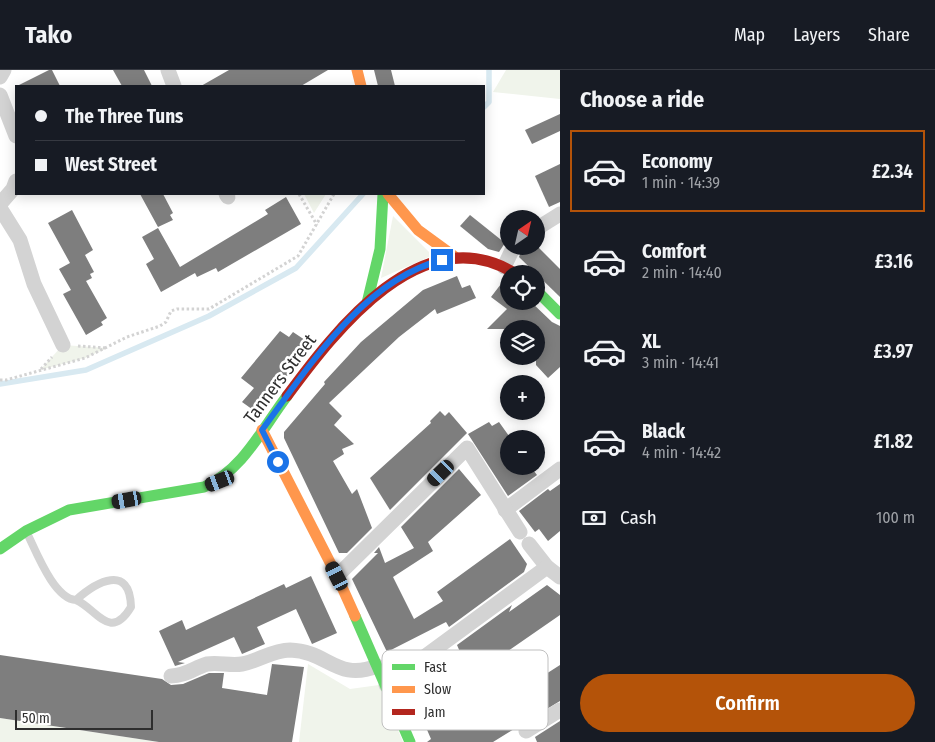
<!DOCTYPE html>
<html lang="en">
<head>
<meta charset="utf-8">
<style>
  body { margin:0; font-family:"Fira Sans Condensed",sans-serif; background:#20242c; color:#f1f3f6; height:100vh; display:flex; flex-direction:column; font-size:19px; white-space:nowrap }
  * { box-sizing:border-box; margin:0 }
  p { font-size:16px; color:#9ea1a6 }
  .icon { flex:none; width:28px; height:28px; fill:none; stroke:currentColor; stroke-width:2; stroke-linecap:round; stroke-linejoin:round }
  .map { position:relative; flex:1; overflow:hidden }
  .details { display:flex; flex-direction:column; background:#171b24; width:375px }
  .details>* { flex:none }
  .top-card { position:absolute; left:15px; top:15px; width:470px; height:110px; border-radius:0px; box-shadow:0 2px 12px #0003; display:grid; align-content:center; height:110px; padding:0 20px; background:#171b24 }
  .needle { width:32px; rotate:34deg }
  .fabs { position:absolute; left:500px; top:140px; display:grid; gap:10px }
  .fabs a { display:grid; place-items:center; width:45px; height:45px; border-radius:50%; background:#171b24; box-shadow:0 2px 12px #0003; font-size:25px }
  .scale { position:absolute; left:15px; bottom:12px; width:138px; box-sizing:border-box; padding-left:5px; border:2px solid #2e2e2e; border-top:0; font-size:14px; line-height:18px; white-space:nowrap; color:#2e2e2e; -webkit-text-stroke:4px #fff; paint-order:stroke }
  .end { position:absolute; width:22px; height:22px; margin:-11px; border:6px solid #1a73e8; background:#fff; box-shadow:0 0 0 2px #fff }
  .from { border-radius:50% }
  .car { position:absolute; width:15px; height:30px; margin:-15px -8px; border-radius:6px; box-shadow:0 0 4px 1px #0007; background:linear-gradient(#222 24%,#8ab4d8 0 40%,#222 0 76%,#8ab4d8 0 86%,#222 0) }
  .top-card b { display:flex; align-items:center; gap:18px; height:48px; font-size:19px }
  .top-card b+b { border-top:1px solid #363941 }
  .top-card i { width:12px; height:12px; background:#f1f3f6 }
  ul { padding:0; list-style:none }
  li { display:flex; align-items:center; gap:15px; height:82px; margin:0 10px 8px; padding:0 10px; border:2px solid transparent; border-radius:0px }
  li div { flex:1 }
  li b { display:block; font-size:19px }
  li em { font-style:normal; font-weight:600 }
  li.active { border-color:#b45309 }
  li>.icon { width:45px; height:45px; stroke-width:1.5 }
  h2 { padding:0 20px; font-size:22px; line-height:60px }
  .pay { display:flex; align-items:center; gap:12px; height:55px; padding:0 20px; font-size:19px }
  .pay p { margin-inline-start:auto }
  .button { display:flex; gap:10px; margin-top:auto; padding:10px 20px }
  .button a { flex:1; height:58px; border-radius:30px; background:#b45309; color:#fff; font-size:20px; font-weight:600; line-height:58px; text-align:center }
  header { display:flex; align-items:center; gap:30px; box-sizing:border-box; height:70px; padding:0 25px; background:#171b24; border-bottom:1px solid #363941 }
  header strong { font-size:24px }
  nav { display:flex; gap:28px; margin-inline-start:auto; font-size:18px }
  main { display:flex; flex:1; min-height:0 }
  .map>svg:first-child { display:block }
</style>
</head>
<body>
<header>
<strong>Tako</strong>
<nav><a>Map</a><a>Layers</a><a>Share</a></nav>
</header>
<main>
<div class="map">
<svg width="560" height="672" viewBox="0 0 560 672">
  <rect width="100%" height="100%" fill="#fff"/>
  <g fill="#f0f4eb">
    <polygon points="506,0 560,0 560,29 493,22"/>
    <polygon points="304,124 326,124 314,143"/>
    <polygon points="393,146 430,183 429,187 381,208"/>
    <polygon points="63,275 107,278 85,288 40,300"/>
    <polygon points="308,594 350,619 379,615 403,672 299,672"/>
    <polygon points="0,648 159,672 0,672"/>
  </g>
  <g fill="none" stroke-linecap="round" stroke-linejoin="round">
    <g stroke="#d8e9f1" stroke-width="5.5">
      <polyline points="484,37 489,32 489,0"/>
      <polyline points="0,314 86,300 209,246 296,198 363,124"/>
    </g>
  </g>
  <g fill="#7e7e7e">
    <polygon points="49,0 52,0 60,16 17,16"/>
    <polygon points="113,0 144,0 152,16 122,16"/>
    <polygon points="229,0 328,0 301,16 201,16"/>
    <polygon points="374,0 391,0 395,16 378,16"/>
    <polygon points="560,44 560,61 532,74 525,60"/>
    <polygon points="560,94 560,132 549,137 535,106"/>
    <polygon points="140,124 163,124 173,143 170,145 173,150 158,157"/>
    <polygon points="286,127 301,154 218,202 216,198 197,207 195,203 161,222 146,194 154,189 142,167 158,158 180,197 268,144 265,140"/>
    <polygon points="72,140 93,180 85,185 94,202 90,204 92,208 86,211 107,248 101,252 103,255 86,265 63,224 71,220 59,199 70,193 48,153"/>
    <polygon points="470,145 505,173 499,182 488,179 460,156"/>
    <polygon points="523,176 537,176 560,199 560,227 519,187"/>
    <polygon points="457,206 462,218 470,215 476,228 437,244 435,239 399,267 329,333 342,346 334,355 354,374 342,379 344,384 333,391 352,424 357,419 372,458 347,483 339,483 284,368 284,362 325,314 324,312 361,272 423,220"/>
    <polygon points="504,210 509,213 509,231 530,231 552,252 560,256 560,297 548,308 536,295 536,259 487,259 507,239 491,227"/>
    <polygon points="280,261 289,267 293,262 311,274 259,344 242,332 254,318 241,308"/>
    <polygon points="440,341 445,346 449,342 467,363 390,440 370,408 431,353 430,351"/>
    <polygon points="489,352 492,356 499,352 509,366 509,396 530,396 537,405 508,426 468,364"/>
    <polygon points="459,399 481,425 428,472 433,481 393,507 414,549 443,531 437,522 510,469 527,494 524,502 449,557 446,552 387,582 352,509 378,483 374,483 379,477 385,493 414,478 401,457"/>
    <polygon points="560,414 560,461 548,471 539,459 535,462 519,441 548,419 550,421"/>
    <polygon points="311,506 337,563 312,574 296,539 257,557 265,574 242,584 234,567 178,592 185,593 175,596 159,561 182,550 186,560 284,514 286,518"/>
    <polygon points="547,515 560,525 560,545 476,603 470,596 467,598 457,575 512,535 509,542"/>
    <polygon points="0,585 162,609 171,615 183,614 209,603 224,603 222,618 267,625 272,594 304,597 292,672 159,672 0,648"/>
    <polygon points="434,595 441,609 432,613 452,655 502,620 507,629 560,595 560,631 493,672 427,672 431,669 412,625 403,628 400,620"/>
    <polygon points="560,651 560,672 537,672 535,667"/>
  </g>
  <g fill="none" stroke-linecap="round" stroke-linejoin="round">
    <g stroke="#d3d3d3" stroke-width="3" stroke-dasharray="2.5 2.5" stroke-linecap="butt">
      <polyline points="299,124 317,155"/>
      <polyline points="78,276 107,278"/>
      <polyline points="41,299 52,287"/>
      <polyline points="0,310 6,310 85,288 127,267 160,256 166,252 171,241 177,239 209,239 298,186 334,124"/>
    </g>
    <path stroke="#d3d3d3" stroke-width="8" d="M27,463C36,481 54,529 76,530C96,512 130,493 131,537C110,572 97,539 76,530"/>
    <g stroke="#d3d3d3" stroke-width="15">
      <polyline points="168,0 174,16"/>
      <polyline points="0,7 4,0"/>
      <polyline points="0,25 16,66"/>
      <polyline points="226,124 228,127"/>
      <polyline points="0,134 13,119 16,111"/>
      <polyline points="0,138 20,170 34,214 63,275"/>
      <polyline points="536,159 560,144"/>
      <polyline points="504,197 514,176"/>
      <polyline points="505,440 560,399"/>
      <polyline points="529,474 547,497 560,507"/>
      <polyline points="337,506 467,378 520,462"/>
      <path d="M171,606C185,606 194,598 207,594C219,592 230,596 242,594C258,591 273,580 290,580C328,581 337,612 377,596"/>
      <polyline points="386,615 547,497"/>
      <polyline points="526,661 560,640"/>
    </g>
    <g stroke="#63d668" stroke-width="11">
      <polyline points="536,220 560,244"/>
      <polyline points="367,233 380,179 383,124"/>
      <path d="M0,479L26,461L69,440L204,417C243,400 262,359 287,326"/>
      <polyline points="355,546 410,672"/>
    </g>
    <g stroke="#ff974d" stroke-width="11">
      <polyline points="357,0 361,16"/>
      <polyline points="388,124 418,160 455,187"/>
      <polyline points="262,360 337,506 355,546"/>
    </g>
    <path stroke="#b3261e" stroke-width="11" d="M287,326C335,261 423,145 516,204"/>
  </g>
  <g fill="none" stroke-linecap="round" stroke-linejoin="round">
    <path stroke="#1a73e8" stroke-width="6" d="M278,392L262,360C308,298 363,210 442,190"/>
  </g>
  <g text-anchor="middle" stroke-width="5" stroke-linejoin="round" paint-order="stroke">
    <g font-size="18" fill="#2e2e2e" stroke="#fff">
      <text transform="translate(280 309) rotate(-53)" y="6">Tanners Street</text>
    </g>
  </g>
  <rect x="382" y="580" width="166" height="80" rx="8" fill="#fff" stroke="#c0c0c0" stroke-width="1"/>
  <rect x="392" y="594" width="23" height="6" fill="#63d668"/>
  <rect x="392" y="616" width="23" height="7" fill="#ff974d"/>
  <rect x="392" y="639" width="23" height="6" fill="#b3261e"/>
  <g font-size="14" fill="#2e2e2e">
    <text x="424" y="602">Fast</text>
    <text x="424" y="624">Slow</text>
    <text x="424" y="647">Jam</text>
  </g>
</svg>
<div class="fabs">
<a><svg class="needle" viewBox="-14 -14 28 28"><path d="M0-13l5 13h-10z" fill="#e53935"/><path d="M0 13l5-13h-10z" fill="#9ea1a6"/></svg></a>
<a><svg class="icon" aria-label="locate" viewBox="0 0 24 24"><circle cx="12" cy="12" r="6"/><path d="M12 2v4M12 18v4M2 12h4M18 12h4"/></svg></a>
<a><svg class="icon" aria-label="layers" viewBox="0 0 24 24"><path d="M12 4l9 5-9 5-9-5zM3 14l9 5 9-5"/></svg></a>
<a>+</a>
<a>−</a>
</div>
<div class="scale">50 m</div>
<i class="end from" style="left:278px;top:392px"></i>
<i class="end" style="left:442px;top:190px"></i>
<i class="car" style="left:441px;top:403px;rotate:226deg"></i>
<i class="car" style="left:220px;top:411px;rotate:249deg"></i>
<i class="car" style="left:127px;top:430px;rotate:260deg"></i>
<i class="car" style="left:337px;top:506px;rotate:333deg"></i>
<div class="top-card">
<b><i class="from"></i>The Three Tuns</b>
<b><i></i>West Street</b>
</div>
</div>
<section class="details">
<h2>Choose a ride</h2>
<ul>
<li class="active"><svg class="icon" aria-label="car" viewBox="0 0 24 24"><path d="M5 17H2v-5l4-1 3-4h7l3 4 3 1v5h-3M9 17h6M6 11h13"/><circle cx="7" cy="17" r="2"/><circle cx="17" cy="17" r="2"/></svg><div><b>Economy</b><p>1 min · 14:39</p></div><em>£2.34</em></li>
<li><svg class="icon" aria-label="car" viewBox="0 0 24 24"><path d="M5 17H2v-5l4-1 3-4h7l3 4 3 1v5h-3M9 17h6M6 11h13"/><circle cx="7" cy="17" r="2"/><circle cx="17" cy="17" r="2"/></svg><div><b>Comfort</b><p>2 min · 14:40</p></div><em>£3.16</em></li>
<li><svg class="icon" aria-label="car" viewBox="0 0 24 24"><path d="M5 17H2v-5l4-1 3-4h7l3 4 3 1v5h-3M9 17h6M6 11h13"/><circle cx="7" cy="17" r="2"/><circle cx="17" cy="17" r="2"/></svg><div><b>XL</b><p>3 min · 14:41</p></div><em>£3.97</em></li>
<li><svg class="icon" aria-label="car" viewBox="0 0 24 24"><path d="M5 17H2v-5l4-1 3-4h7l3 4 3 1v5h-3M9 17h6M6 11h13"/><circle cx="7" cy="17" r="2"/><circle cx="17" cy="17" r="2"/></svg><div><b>Black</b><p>4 min · 14:42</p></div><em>£1.82</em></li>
</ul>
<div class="pay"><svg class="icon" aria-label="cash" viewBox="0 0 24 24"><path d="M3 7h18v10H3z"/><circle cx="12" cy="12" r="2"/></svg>Cash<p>100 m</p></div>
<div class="button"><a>Confirm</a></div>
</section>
</main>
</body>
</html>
